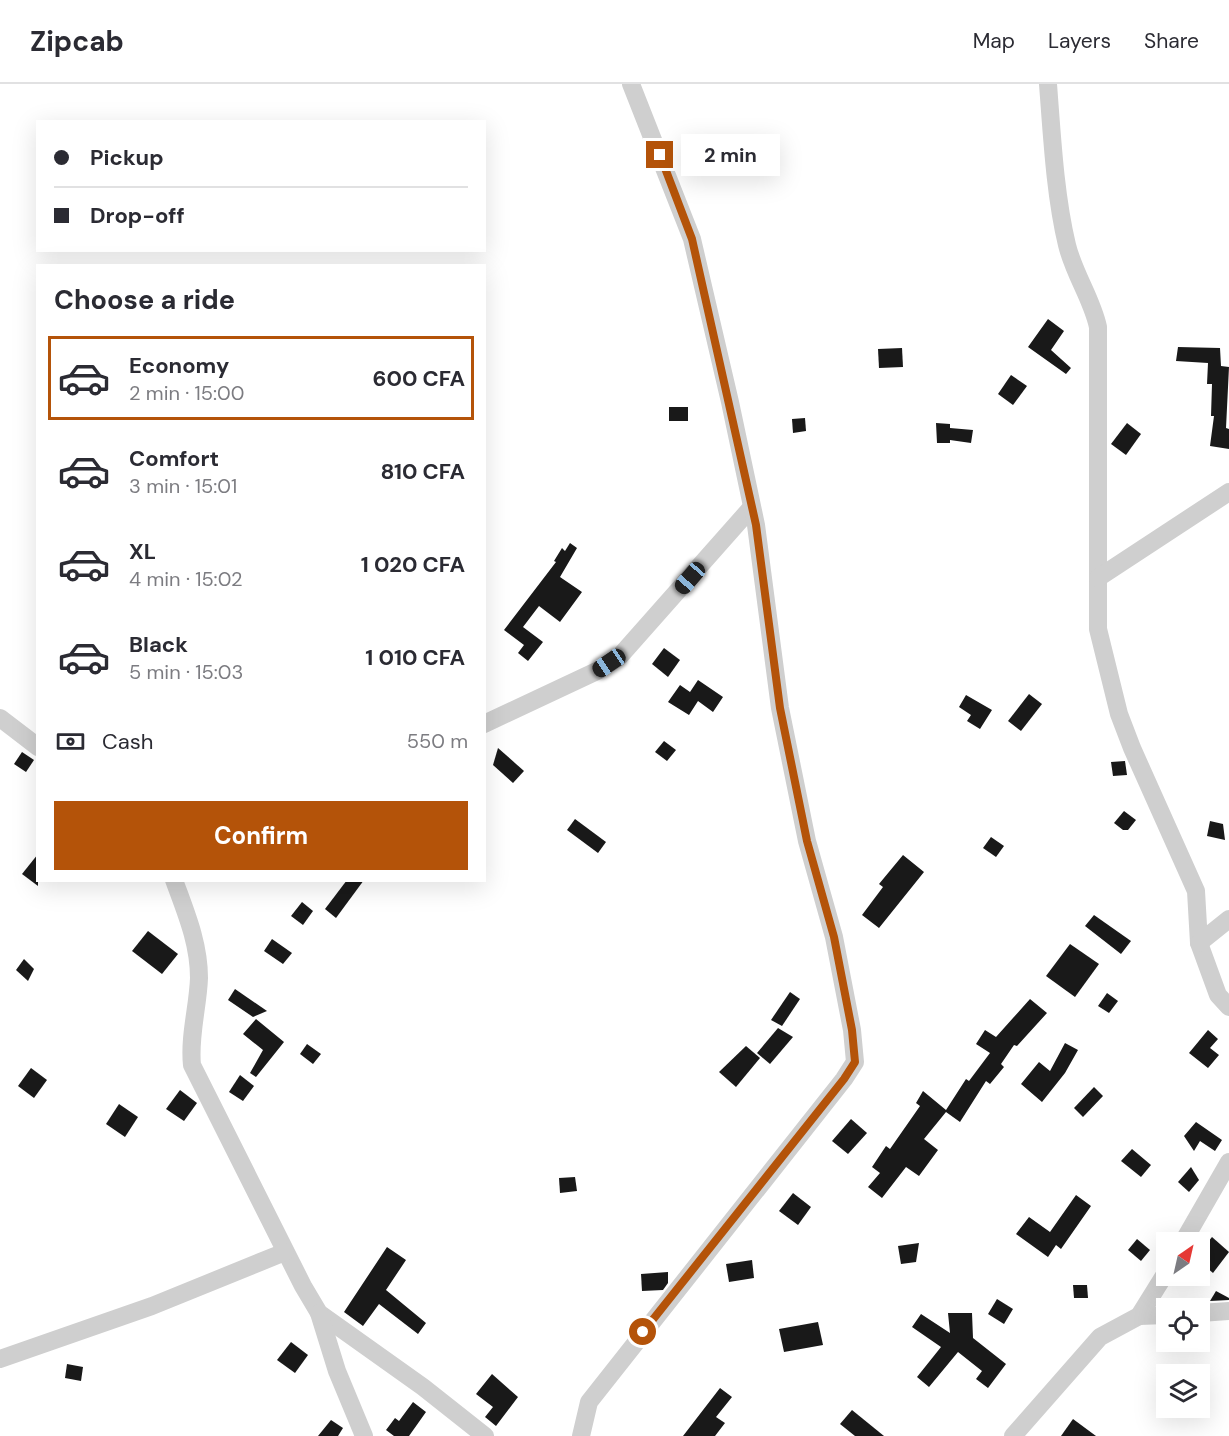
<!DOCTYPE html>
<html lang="en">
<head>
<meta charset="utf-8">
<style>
  body { margin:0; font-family:"DM Sans",sans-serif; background:#f7f7f7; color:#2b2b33; height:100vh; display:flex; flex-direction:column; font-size:22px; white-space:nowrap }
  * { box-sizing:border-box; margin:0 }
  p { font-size:20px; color:#7c7c81 }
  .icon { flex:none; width:33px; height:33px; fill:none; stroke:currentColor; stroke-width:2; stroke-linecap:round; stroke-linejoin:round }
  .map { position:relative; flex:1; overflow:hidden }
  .drawer { position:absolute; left:36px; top:180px; width:450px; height:618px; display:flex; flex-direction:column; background:#fff; border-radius:0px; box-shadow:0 6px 24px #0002 }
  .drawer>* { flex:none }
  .hud { position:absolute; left:36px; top:36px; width:450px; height:132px; border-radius:0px; box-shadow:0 6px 24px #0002; display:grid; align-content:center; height:132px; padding:0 18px; background:#fff }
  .needle { width:39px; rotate:34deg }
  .controls { position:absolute; left:1156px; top:1148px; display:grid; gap:12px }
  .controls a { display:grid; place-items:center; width:54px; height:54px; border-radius:0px; background:#fff; box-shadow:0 6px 24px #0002; font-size:30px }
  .end { position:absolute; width:27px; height:27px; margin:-14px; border:8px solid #b45309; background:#fff; box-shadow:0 0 0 3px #fff }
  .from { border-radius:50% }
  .bubble { position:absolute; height:42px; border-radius:0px; background:#fff; box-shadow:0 6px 24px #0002; font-size:20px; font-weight:700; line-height:42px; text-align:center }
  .car { position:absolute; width:18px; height:36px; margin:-18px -9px; border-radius:8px; box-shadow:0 0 4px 2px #0007; background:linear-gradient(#222 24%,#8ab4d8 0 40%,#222 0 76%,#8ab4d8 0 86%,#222 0) }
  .hud b { display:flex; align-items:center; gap:21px; height:57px; font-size:22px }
  .hud b+b { border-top:2px solid #e1e1e2 }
  .hud i { width:15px; height:15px; background:#2b2b33 }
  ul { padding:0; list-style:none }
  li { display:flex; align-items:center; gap:18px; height:84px; margin:0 12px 9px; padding:0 6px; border:3px solid transparent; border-radius:0px }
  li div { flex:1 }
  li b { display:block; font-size:22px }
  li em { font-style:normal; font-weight:700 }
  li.current { border-color:#b45309 }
  li>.icon { width:54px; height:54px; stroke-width:1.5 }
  h2 { padding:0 18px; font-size:27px; line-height:72px }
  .pay { display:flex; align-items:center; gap:15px; height:66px; padding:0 18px; font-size:22px }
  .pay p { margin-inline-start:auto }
  .action { display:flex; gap:12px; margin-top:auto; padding:12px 18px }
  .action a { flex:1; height:69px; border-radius:0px; background:#b45309; color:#fff; font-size:24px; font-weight:700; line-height:69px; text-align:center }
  header { display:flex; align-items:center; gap:36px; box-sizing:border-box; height:84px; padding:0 30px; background:#fff; border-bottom:2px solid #e1e1e2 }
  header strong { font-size:28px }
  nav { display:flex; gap:33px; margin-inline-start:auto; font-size:21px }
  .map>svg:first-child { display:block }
</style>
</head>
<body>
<header>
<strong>Zipcab</strong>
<nav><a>Map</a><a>Layers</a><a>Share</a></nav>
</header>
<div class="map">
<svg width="1229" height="1352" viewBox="0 0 1229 1352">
  <rect width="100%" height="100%" fill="#fff"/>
  <g fill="#191919">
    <polygon points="1048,235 1064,247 1051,266 1071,284 1066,290 1028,263"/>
    <polygon points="1178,263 1220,264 1221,282 1229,283 1226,344 1229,345 1229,365 1210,362 1214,332 1211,332 1212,300 1207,300 1208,279 1176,277"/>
    <polygon points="902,264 903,283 879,284 878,265"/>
    <polygon points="1011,291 1027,302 1013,321 998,310"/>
    <rect x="669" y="323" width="19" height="14"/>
    <polygon points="805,334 806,347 793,349 792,335"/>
    <polygon points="936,339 950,340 950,344 973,346 971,359 950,356 950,359 937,359"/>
    <polygon points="1127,339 1141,350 1126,371 1111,360"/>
    <polygon points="570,459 577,464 560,493 582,508 560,538 539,522 523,543 543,558 528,577 518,569 524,561 504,546 556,478 554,477 562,464 565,467"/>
    <polygon points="664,564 680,576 668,593 652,580"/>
    <polygon points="698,596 723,613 713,628 698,617 689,631 668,618 680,601 690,608"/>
    <polygon points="1029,610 1042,620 1021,647 1008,637"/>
    <polygon points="966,611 992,626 980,645 967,637 971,631 959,623"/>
    <polygon points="664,657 676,666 667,677 655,668"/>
    <polygon points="498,664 524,687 513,699 493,681"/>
    <polygon points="22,668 34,676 26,688 14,680"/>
    <polygon points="1125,677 1127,691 1113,692 1111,678"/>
    <polygon points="1124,727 1136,736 1128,746 1123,746 1114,739"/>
    <polygon points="575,735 606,758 598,769 567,746"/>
    <polygon points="1210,737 1223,740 1225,756 1207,752"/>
    <polygon points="991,753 1004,762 996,773 983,764"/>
    <polygon points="38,770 38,802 22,790"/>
    <polygon points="903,771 924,788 879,844 862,831 883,803 879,800"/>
    <polygon points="347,796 364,796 336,834 325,825"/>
    <polygon points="302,818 313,827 303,841 291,832"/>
    <polygon points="1094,831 1131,857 1121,870 1085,842"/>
    <polygon points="148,847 178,870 162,890 132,867"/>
    <polygon points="272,855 292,869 283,880 264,867"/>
    <polygon points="1070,860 1099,880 1075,913 1046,892"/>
    <polygon points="24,875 34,885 28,897 16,886"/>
    <polygon points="235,905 267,927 253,933 228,916"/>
    <polygon points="790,908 800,915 782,942 771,936"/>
    <polygon points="1107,909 1118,917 1109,929 1098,922"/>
    <polygon points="1030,915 1047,929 1017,962 1014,961 1001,980 1004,983 990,1000 986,997 960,1038 946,1028 924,1055 938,1066 919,1092 906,1083 882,1114 868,1103 880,1089 872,1083 886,1062 890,1065 920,1022 916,1019 923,1007 946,1026 966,995 969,997 990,969 976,960 985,946 996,953"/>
    <polygon points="256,935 284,958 256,993 250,989 263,966 243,950"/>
    <polygon points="778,944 793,953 770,980 757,969"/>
    <polygon points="1208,946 1218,955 1210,964 1219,971 1208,984 1189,969"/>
    <polygon points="1065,959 1078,966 1065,989 1042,1018 1021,1000 1039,978 1050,987"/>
    <polygon points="307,960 321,970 313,980 300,970"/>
    <polygon points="746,962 760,974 736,1003 719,988"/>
    <polygon points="31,984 47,996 34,1014 18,1002"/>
    <polygon points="240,991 254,1002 243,1017 229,1008"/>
    <polygon points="1094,1003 1103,1012 1083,1033 1074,1024"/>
    <polygon points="180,1006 197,1019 184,1037 166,1025"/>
    <polygon points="119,1020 138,1033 125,1053 106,1040"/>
    <polygon points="851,1035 867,1049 848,1070 832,1057"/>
    <polygon points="1196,1038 1222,1056 1215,1067 1200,1057 1194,1067 1184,1052"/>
    <polygon points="1132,1065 1151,1081 1141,1093 1121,1077"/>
    <polygon points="1191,1083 1199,1096 1189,1108 1178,1098"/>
    <polygon points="575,1093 577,1107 560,1109 559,1094"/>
    <polygon points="793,1109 811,1123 798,1141 779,1127"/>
    <polygon points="1076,1111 1091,1122 1061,1165 1056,1161 1048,1173 1016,1150 1029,1133 1050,1148"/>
    <polygon points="1212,1153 1229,1168 1213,1189 1200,1178 1200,1168"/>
    <polygon points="1137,1155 1150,1166 1141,1177 1128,1166"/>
    <polygon points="919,1159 916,1178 901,1180 898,1162"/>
    <polygon points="387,1163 406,1176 386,1206 426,1239 418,1250 379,1220 363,1242 344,1228"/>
    <polygon points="752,1176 754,1194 729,1198 726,1180"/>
    <polygon points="668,1188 668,1199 663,1206 642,1207 641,1190"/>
    <polygon points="1073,1201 1087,1201 1088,1214 1074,1214"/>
    <polygon points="1216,1207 1229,1214 1229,1216 1210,1217"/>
    <polygon points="997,1215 1013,1225 1004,1240 988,1230"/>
    <polygon points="948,1229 972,1229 973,1254 1006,1280 988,1304 976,1295 982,1287 958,1268 929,1303 917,1293 941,1263 912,1243 921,1230 950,1249"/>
    <polygon points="818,1238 823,1261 784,1268 779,1245"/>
    <polygon points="291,1258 308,1271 295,1289 277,1276"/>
    <polygon points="67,1280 83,1283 81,1297 65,1294"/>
    <polygon points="492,1290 518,1313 496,1342 485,1333 493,1323 476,1310"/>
    <polygon points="720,1304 732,1313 716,1333 725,1339 715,1352 683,1352"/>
    <polygon points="413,1318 426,1328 409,1352 394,1352 386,1346 395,1334 399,1337"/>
    <polygon points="852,1326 884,1352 855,1352 840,1340"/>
    <polygon points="1073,1335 1096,1352 1061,1352"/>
    <polygon points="331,1336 343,1344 338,1352 318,1352"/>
  </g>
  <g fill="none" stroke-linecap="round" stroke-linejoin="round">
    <g stroke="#cfcfcf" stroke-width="18">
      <path d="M1048,0C1052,52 1055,111 1067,161C1074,190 1092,215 1098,243V545L1119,630L1132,664L1196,807L1199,859L1218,911L1229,923"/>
      <polyline points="1098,494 1229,408"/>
      <polyline points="0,634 38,663"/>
      <polyline points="484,640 599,586 620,572 751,424"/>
      <path d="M174,796C186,829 199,859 199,894C198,923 189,952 192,981L303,1202L319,1229L423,1303L485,1352"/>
      <polyline points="1199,859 1229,835"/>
      <polyline points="1183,1158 1229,1078"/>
      <polyline points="319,1229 337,1287 364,1352"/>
      <polyline points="1200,1229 1229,1227"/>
      <polyline points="1139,1232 1167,1231"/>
      <polyline points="0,1275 152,1222 285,1168"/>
      <polyline points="581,1352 589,1318 844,995 855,978 852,946 834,853 807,757 780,624 756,441 730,318 692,155 631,0"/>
      <polyline points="1013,1352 1100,1253 1139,1232 1167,1187"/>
    </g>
  </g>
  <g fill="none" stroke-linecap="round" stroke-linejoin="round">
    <polyline stroke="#b45309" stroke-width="8" points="643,1248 844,995 855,978 852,946 834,853 807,757 780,624 756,441 692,155 660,71"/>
  </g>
</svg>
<div class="controls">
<a><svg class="needle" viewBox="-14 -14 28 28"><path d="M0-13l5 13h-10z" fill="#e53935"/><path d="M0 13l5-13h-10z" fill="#7c7c81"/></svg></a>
<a><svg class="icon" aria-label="locate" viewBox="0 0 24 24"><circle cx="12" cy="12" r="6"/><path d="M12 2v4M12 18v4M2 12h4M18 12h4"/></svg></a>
<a><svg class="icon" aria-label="layers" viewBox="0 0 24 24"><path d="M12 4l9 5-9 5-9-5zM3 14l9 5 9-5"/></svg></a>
</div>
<i class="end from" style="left:643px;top:1248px"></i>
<i class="end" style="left:660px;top:71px"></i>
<div class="bubble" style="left:681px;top:50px;width:99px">2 min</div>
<i class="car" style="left:690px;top:494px;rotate:221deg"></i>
<i class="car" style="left:609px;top:579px;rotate:236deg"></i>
<div class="hud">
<b><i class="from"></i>Pickup</b>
<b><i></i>Drop-off</b>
</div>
<section class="drawer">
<h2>Choose a ride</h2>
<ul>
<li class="current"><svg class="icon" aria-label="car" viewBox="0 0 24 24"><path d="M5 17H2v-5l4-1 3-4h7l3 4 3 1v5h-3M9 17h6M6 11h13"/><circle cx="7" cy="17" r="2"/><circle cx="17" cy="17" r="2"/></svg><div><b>Economy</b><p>2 min · 15:00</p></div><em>600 CFA</em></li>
<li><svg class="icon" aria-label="car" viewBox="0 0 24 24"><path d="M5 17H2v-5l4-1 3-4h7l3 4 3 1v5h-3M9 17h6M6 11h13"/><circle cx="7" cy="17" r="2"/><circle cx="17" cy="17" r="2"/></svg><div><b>Comfort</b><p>3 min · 15:01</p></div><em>810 CFA</em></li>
<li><svg class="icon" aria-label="car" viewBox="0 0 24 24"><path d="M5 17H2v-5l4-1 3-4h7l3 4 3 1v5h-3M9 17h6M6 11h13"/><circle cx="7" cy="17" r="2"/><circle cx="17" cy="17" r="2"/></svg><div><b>XL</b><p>4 min · 15:02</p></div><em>1 020 CFA</em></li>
<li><svg class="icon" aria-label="car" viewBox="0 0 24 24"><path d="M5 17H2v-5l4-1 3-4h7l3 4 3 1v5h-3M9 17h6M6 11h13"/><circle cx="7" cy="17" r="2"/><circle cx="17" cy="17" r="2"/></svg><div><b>Black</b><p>5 min · 15:03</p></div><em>1 010 CFA</em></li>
</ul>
<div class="pay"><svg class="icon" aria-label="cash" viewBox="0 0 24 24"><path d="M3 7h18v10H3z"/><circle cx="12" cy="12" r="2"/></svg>Cash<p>550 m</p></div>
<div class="action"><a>Confirm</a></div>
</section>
</div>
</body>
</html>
